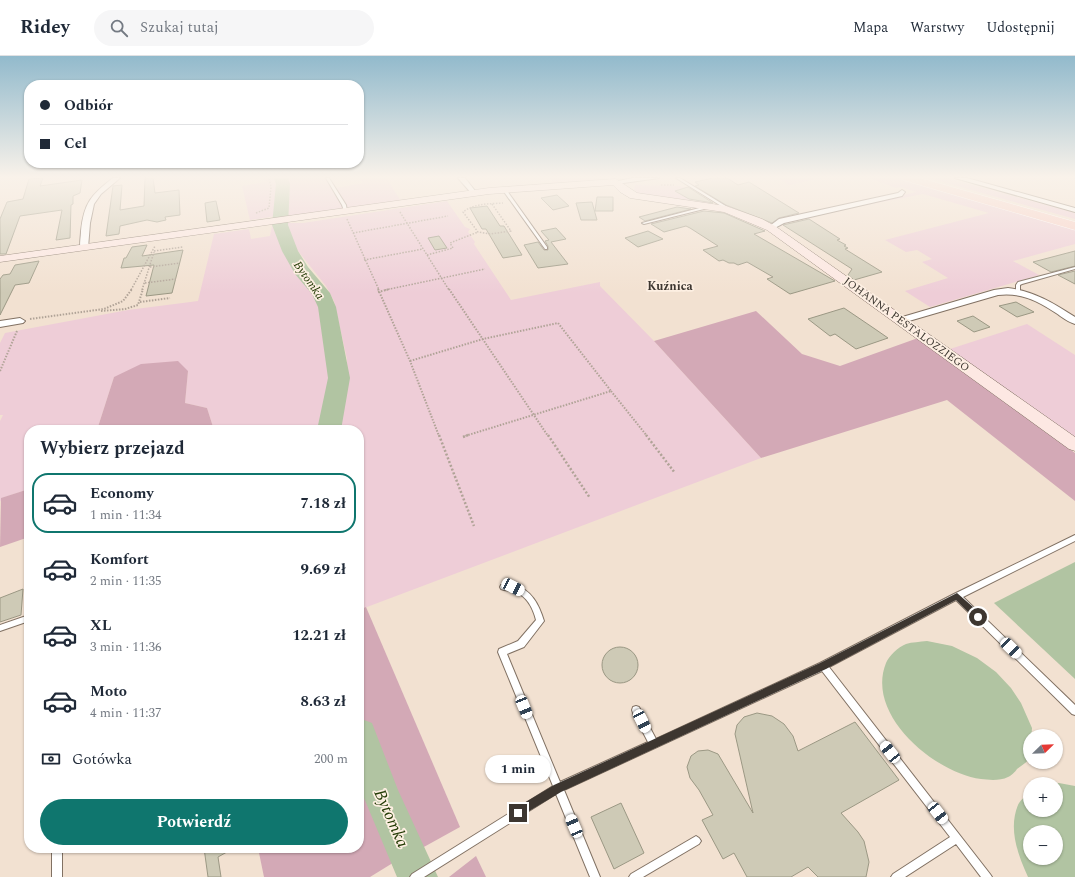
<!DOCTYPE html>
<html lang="pl">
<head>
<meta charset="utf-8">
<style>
  body { margin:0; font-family:Spectral,serif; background:#f6f6f7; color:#1f2937; height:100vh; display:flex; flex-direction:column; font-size:15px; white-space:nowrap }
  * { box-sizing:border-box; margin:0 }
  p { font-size:13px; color:#747a83 }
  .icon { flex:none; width:22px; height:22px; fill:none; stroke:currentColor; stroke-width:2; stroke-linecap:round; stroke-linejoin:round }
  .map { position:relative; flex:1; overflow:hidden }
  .panel { position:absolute; left:24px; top:369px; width:340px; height:428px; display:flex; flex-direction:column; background:#fff; border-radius:16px; box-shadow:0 1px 3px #0004 }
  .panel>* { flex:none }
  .banner { position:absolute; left:24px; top:24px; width:340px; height:88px; border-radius:16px; box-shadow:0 1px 3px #0004; display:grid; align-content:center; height:88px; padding:0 16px; background:#fff }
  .needle { width:26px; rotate:67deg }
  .controls { position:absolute; left:1023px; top:673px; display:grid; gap:8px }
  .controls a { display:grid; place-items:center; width:40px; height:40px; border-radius:50%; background:#fff; box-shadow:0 1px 3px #0004; font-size:20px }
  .end { position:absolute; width:18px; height:18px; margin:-9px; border:5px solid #3d3630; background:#fff; box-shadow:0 0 0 2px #fff }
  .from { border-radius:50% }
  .bubble { position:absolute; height:28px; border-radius:14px; background:#fff; box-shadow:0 1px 3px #0004; font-size:13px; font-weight:700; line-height:28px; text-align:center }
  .car { position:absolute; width:12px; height:24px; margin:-12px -6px; border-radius:5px; box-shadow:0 0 3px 1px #0007; background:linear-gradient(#fff 24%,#345 0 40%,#fff 0 76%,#345 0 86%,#fff 0) }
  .banner b { display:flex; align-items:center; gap:14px; height:38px; font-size:15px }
  .banner b+b { border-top:1px solid #e0e1e3 }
  .banner i { width:10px; height:10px; background:#1f2937 }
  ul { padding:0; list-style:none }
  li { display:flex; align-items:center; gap:12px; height:60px; margin:0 8px 6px; padding:0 8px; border:2px solid transparent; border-radius:16px }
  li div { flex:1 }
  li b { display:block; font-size:15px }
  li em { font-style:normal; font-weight:700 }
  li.on { border-color:#0f766e }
  li>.icon { width:36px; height:36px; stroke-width:1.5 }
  h2 { padding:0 16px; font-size:18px; line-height:48px }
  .pay { display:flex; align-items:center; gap:10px; height:44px; padding:0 16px; font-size:15px }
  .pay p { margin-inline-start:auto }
  .cta { display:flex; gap:8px; margin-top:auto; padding:8px 16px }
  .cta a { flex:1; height:46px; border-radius:24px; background:#0f766e; color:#fff; font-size:16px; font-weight:700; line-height:46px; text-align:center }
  header { display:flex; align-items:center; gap:24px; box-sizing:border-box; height:56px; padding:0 20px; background:#fff; border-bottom:1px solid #e0e1e3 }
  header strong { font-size:19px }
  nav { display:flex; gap:22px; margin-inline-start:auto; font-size:14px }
  .search { width:280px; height:36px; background:#f6f6f7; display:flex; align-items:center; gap:10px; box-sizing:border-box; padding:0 14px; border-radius:22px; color:#747a83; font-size:15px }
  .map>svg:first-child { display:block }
</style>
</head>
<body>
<header>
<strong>Ridey</strong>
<div class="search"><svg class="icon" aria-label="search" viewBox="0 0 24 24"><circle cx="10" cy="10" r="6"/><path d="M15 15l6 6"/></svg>Szukaj tutaj</div>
<nav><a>Mapa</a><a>Warstwy</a><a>Udostępnij</a></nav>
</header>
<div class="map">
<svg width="1075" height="821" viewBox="0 0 1075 821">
  <rect width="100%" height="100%" fill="#f2e1d1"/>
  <g fill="#eecdd7">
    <polygon points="263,122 276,122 278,130 276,160 250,164 242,130 265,126"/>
    <polygon points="287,122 330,122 337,132 363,127 359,122 386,122 401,145 288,160"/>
    <polygon points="552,122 638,122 551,128"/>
    <polygon points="778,122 821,122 790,129"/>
    <polygon points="869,122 897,122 1075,173 1075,188 1013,205 1039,219 930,251 905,235 948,222 922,206 932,203 917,194 906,196 885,184 989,157 923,138 826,157 916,136 901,131 896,132"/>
    <polygon points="929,122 947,122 1075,157 1075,163"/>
    <path d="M635,129L681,130L685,132L676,135L695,147L707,143L710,147L704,149C687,147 645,145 634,134Z"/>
    <polygon points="447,145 465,171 470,173 468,176 475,186 474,188 511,244 600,226 600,230 654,285 761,402 359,554 359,374 338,374 344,346 347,303 334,245 326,230 290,185 286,167 303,167"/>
    <path d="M275,169C279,185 285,200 295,214C301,221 310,229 314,238C333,277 331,332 323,374H214L207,352L185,347L188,315L114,321L97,374H29V433L2,442L0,446V365L3,359H0V287L5,277L128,254L198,245L214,178L249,173L251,183L270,180L272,170Z"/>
    <polygon points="1027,268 1075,299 1075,382 950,293"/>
  </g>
  <g fill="#d3a9b6">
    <polygon points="756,255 802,298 840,310 918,282 1075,397 1075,445 947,344 761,402 654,285"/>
    <polygon points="178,305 188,315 185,347 207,352 214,374 97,374 114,321 141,308"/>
    <polygon points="29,433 29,481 0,491 1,442"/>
    <polygon points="366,551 460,771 422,792 380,706 359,651 359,554"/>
    <polygon points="359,716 396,805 370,821 264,821 258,792 359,792"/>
    <polygon points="476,800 486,821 449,821"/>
  </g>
  <g fill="#b1c4a2" fill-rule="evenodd">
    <polygon points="1075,506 1075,623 994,547"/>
    <path d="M927,585L952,590L977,602L996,616L1011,632L1021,647L1032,672L1030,701C1028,706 1022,709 1017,713C1015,716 1011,720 1008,721C1000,725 989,724 981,723C935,717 865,659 886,607C889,600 898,591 906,588C912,586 920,586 927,585Z"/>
    <path d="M1059,727L1075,730V821H1028C1018,799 1008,773 1018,749C1020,744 1026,740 1030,736V754H1056V728H1052ZM1030,776H1056V802H1030Z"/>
  </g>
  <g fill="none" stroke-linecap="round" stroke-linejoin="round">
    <g fill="#b1c4a2" fill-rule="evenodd">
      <polygon points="274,122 288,122 290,128 288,169 298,195 308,211 330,237 336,251 350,322 341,374 317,374 328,322 318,251 312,238 295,218 282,195 272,169 276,128"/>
      <polygon points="359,662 372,667 398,734 438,821 397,821 359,730"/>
    </g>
  </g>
  <g fill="#cecab6" stroke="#9b9884">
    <polygon points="43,122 40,130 82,124 80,137 73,140 73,148 71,149 70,182 56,184 62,154 20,160 6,198 0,198 0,163 7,146 23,143 29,123"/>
    <polygon points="145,122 153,122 155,137 179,134 180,159 165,161 166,164 157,166 147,164 120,170 119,178 106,180 113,130 122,129 120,154 144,150"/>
    <polygon points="713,122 727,122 738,129 749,126 799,157 779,162 772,167 726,149 695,130 699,129 695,126"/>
    <polygon points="688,131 713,147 689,143 675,135"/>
    <polygon points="557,139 569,150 553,154 541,142"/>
    <polygon points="597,141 613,141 613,155 595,155"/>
    <polygon points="216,145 220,164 207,166 205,147"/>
    <polygon points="592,146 597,164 581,164 576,147"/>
    <polygon points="487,150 500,170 504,170 522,199 503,202 486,173 482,173 470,152"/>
    <polygon points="677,151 691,153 645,165 639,161"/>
    <polygon points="704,155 724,157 765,175 754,178 835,225 790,238 767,223 773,221 747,206 738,209 734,207 729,207 723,204 719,205 703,194 718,190 690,172 686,170 664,176 651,168"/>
    <polygon points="809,163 840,183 837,184 846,189 844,190 848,192 845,193 882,216 854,224 848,219 852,213 783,169"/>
    <polygon points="556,172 566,183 551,186 568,208 538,212 524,189 538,186 544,194 548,194 548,190 545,185 549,184 541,175"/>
    <polygon points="648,175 663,183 638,191 625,182"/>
    <polygon points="439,180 447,192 435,194 428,182"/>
    <polygon points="147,189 142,200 183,194 172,237 146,240 154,209 121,212 124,202 126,202 132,191"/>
    <polygon points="1075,195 1075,210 1051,216 1033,206"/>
    <polygon points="39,205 29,227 15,229 0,259 0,223 3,219 10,218 15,209"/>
    <polygon points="1075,215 1075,228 1058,219"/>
    <polygon points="1016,246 1034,256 1017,261 999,250"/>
    <polygon points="844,252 875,273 888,282 856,293 835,278 830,280 808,263"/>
    <polygon points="973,260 990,271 974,276 957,265"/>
    <polygon points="23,533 21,559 0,566 0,542"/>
    <circle cx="620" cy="609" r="18"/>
    <polygon points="757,657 772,660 784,668 793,680 798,695 855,666 899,724 841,757 858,776 864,785 869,806 866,821 818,821 808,811 791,821 747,821 734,797 723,803 702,764 713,759 699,734 690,722 687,711 691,700 698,695 708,694 718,698 753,757 735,678 737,669 744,661"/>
    <polygon points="621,747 644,797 614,813 591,761"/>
    <polygon points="204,792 234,792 218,801 221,821 208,821"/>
  </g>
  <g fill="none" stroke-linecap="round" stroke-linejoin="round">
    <defs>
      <g id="lane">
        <polygon points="326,122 329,122 346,149 347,156 344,155 342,149"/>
        <polygon points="676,122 680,122 729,152 726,153"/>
        <polygon points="503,132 505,132 547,191 547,193 545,193 502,133"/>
        <polygon points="707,150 708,150 708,152 644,168 642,167"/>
        <polygon points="1075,211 1075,213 1022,228 1020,229 1020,237 1016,236 1016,229 1018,226"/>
        <path d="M1075,479V485L963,541L1075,649V659L1072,658L956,544L829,611L990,818L992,821H981L956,788L905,821H891L893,818L950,781L822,615L564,734L600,821H590L556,738L424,821H410L412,818L553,730L498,596L499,593L518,585L536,564C533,552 527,540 515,536C510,534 506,535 501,533L500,531L501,529C506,528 510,528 514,529C532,534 539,549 544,565L524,591L507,598L560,726L648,686L633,657L632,654L633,651L636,650L639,651L656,683L820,607L954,538Z"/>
        <polygon points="29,559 29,565 0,575 0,569"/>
        <polygon points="696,780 699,782 701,785 699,788 643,821 629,821 631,818"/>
        <rect x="52" y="792" width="10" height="29"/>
      </g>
      <g id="street">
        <path d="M113,122H120L101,138L94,148L90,167L88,192L81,194C79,188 81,181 81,175C84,147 91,139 113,122Z"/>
        <polygon points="458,122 465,122 476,136 476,138 472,138"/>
        <polygon points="633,122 659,122 616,128 613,126"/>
        <polygon points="955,122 967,122 1075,152 1075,156"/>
        <polygon points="902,134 905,136 902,140 784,167 771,174 767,172 779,163 898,137"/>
        <path d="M1008,232C1034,235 1053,247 1075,261V268C1068,266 1062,261 1056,257C1038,245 1020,236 998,239L902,267L897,264L899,262L994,234Z"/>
        <polygon points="20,262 25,265 23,267 0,271 0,265"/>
      </g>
      <polygon id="secondary" points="616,123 637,137 726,150 762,163 775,170 1075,381 1075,395 1069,393 767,174 724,156 630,142 620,136 613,129 489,138 0,206 0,200 489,132"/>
      <polygon id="primary" points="902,122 920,122 1075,166 1075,174 903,124"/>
    </defs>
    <use href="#lane" stroke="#817163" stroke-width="2"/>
    <use href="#street" stroke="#817163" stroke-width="2"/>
    <use href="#secondary" stroke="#817163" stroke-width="1"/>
    <use href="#primary" stroke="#fff" stroke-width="1"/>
    <g stroke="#b0a397" stroke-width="1.5" stroke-dasharray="1.5 1.5" stroke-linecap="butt">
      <polyline points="661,129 674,129"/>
      <path d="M492,148L511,175L490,178L478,176L463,156C475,147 489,148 503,147"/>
      <polyline points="400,156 449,234"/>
      <polyline points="256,157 269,152 271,131 269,122"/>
      <polyline points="347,163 379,234"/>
      <polyline points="353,177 448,160"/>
      <polyline points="154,195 183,191"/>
      <polyline points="427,199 453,192 450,187 478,176"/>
      <polyline points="364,204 423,193"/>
      <polyline points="150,211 180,207"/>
      <polyline points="145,227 176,223"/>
      <polyline points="131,234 155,190"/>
      <polyline points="142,234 154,196"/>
      <polyline points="385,234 485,213"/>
    </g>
    <g stroke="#b0a397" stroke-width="2" stroke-dasharray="1.5 1.5" stroke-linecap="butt">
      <polyline points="378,233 410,305 439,380"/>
      <polyline points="449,233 548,380"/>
      <polyline points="378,236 390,233"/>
      <polyline points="140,246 170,242"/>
      <polyline points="101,255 125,253 138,249 143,233"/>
      <polyline points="30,263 104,253 123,245 132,233"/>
      <polyline points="410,305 483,283 558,267 611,335 465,380"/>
      <polyline points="0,315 17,275"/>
      <polyline points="611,335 647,380"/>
    </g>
    <g stroke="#b0a397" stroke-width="2.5" stroke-dasharray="2 2" stroke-linecap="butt">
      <polyline points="439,379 474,470"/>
      <polyline points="548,379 590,442"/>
      <polyline points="646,379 675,417"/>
      <polyline points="463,381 468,379"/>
    </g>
    <use href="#lane" fill="#fff" fill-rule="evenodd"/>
    <use href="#street" fill="#fff" fill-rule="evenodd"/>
    <use href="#secondary" fill="#fde8e3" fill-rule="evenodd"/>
    <use href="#primary" fill="#fad0c8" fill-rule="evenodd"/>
  </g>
  <linearGradient id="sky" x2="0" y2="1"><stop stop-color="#92bacc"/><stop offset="0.51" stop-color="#f9f2ea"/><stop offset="1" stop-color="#f9f2ea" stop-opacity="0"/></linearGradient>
  <rect width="1075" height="237" fill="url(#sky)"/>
  <polygon fill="#3d3630" points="957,537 981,558 981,564 976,564 956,544 826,613 561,736 521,760 518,762 514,760 513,757 514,753 554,729 820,607"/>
  <g text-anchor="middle" stroke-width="3.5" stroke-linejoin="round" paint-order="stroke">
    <g font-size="11" fill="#3d3630" stroke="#fdefe2">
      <text transform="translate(907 268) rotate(36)" y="4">JOHANNA PESTALOZZIEGO</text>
    </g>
    <g font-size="12" font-style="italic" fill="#233b05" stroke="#fdefe2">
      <text transform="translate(309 224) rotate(55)" y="4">Bytomka</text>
    </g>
    <g font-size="12" font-weight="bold" fill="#3d3630" stroke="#fdefe2">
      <text x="670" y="234">Kuźnica</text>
    </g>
    <g font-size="17" font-style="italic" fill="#233b05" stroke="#fdefe2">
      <text transform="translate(392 762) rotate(66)" y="6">Bytomka</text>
    </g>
  </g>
</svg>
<div class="controls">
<a><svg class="needle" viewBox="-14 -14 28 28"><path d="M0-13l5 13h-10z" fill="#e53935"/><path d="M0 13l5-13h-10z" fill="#747a83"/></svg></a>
<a>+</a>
<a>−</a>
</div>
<i class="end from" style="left:978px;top:561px"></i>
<i class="end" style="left:518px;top:757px"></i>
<div class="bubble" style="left:485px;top:699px;width:66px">1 min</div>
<i class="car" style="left:513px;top:531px;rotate:117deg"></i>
<i class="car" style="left:1011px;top:592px;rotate:134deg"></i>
<i class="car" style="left:524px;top:651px;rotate:158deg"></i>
<i class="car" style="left:642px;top:665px;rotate:153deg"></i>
<i class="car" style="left:890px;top:696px;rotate:322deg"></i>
<i class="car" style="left:938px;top:757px;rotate:142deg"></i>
<i class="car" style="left:574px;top:770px;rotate:337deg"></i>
<div class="banner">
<b><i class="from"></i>Odbiór</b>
<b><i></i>Cel</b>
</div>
<section class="panel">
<h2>Wybierz przejazd</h2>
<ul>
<li class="on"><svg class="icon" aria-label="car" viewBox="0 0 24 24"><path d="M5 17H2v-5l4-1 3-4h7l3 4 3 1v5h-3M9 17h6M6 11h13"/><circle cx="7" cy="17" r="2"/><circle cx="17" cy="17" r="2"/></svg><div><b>Economy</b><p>1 min · 11:34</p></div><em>7.18 zł</em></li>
<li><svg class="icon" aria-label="car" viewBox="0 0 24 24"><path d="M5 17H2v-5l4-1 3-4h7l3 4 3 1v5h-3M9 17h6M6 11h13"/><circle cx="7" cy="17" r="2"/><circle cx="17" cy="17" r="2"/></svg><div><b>Komfort</b><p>2 min · 11:35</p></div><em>9.69 zł</em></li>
<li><svg class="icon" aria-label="car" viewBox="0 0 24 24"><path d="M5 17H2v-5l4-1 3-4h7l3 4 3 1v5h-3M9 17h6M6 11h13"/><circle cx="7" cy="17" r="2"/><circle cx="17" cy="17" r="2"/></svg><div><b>XL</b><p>3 min · 11:36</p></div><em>12.21 zł</em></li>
<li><svg class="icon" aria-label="car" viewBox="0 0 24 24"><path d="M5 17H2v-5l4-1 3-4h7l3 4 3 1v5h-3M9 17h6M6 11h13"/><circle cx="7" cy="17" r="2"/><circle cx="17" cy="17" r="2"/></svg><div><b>Moto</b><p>4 min · 11:37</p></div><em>8.63 zł</em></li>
</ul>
<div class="pay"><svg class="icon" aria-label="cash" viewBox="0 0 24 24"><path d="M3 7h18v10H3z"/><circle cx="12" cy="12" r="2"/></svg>Gotówka<p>200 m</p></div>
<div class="cta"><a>Potwierdź</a></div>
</section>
</div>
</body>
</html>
